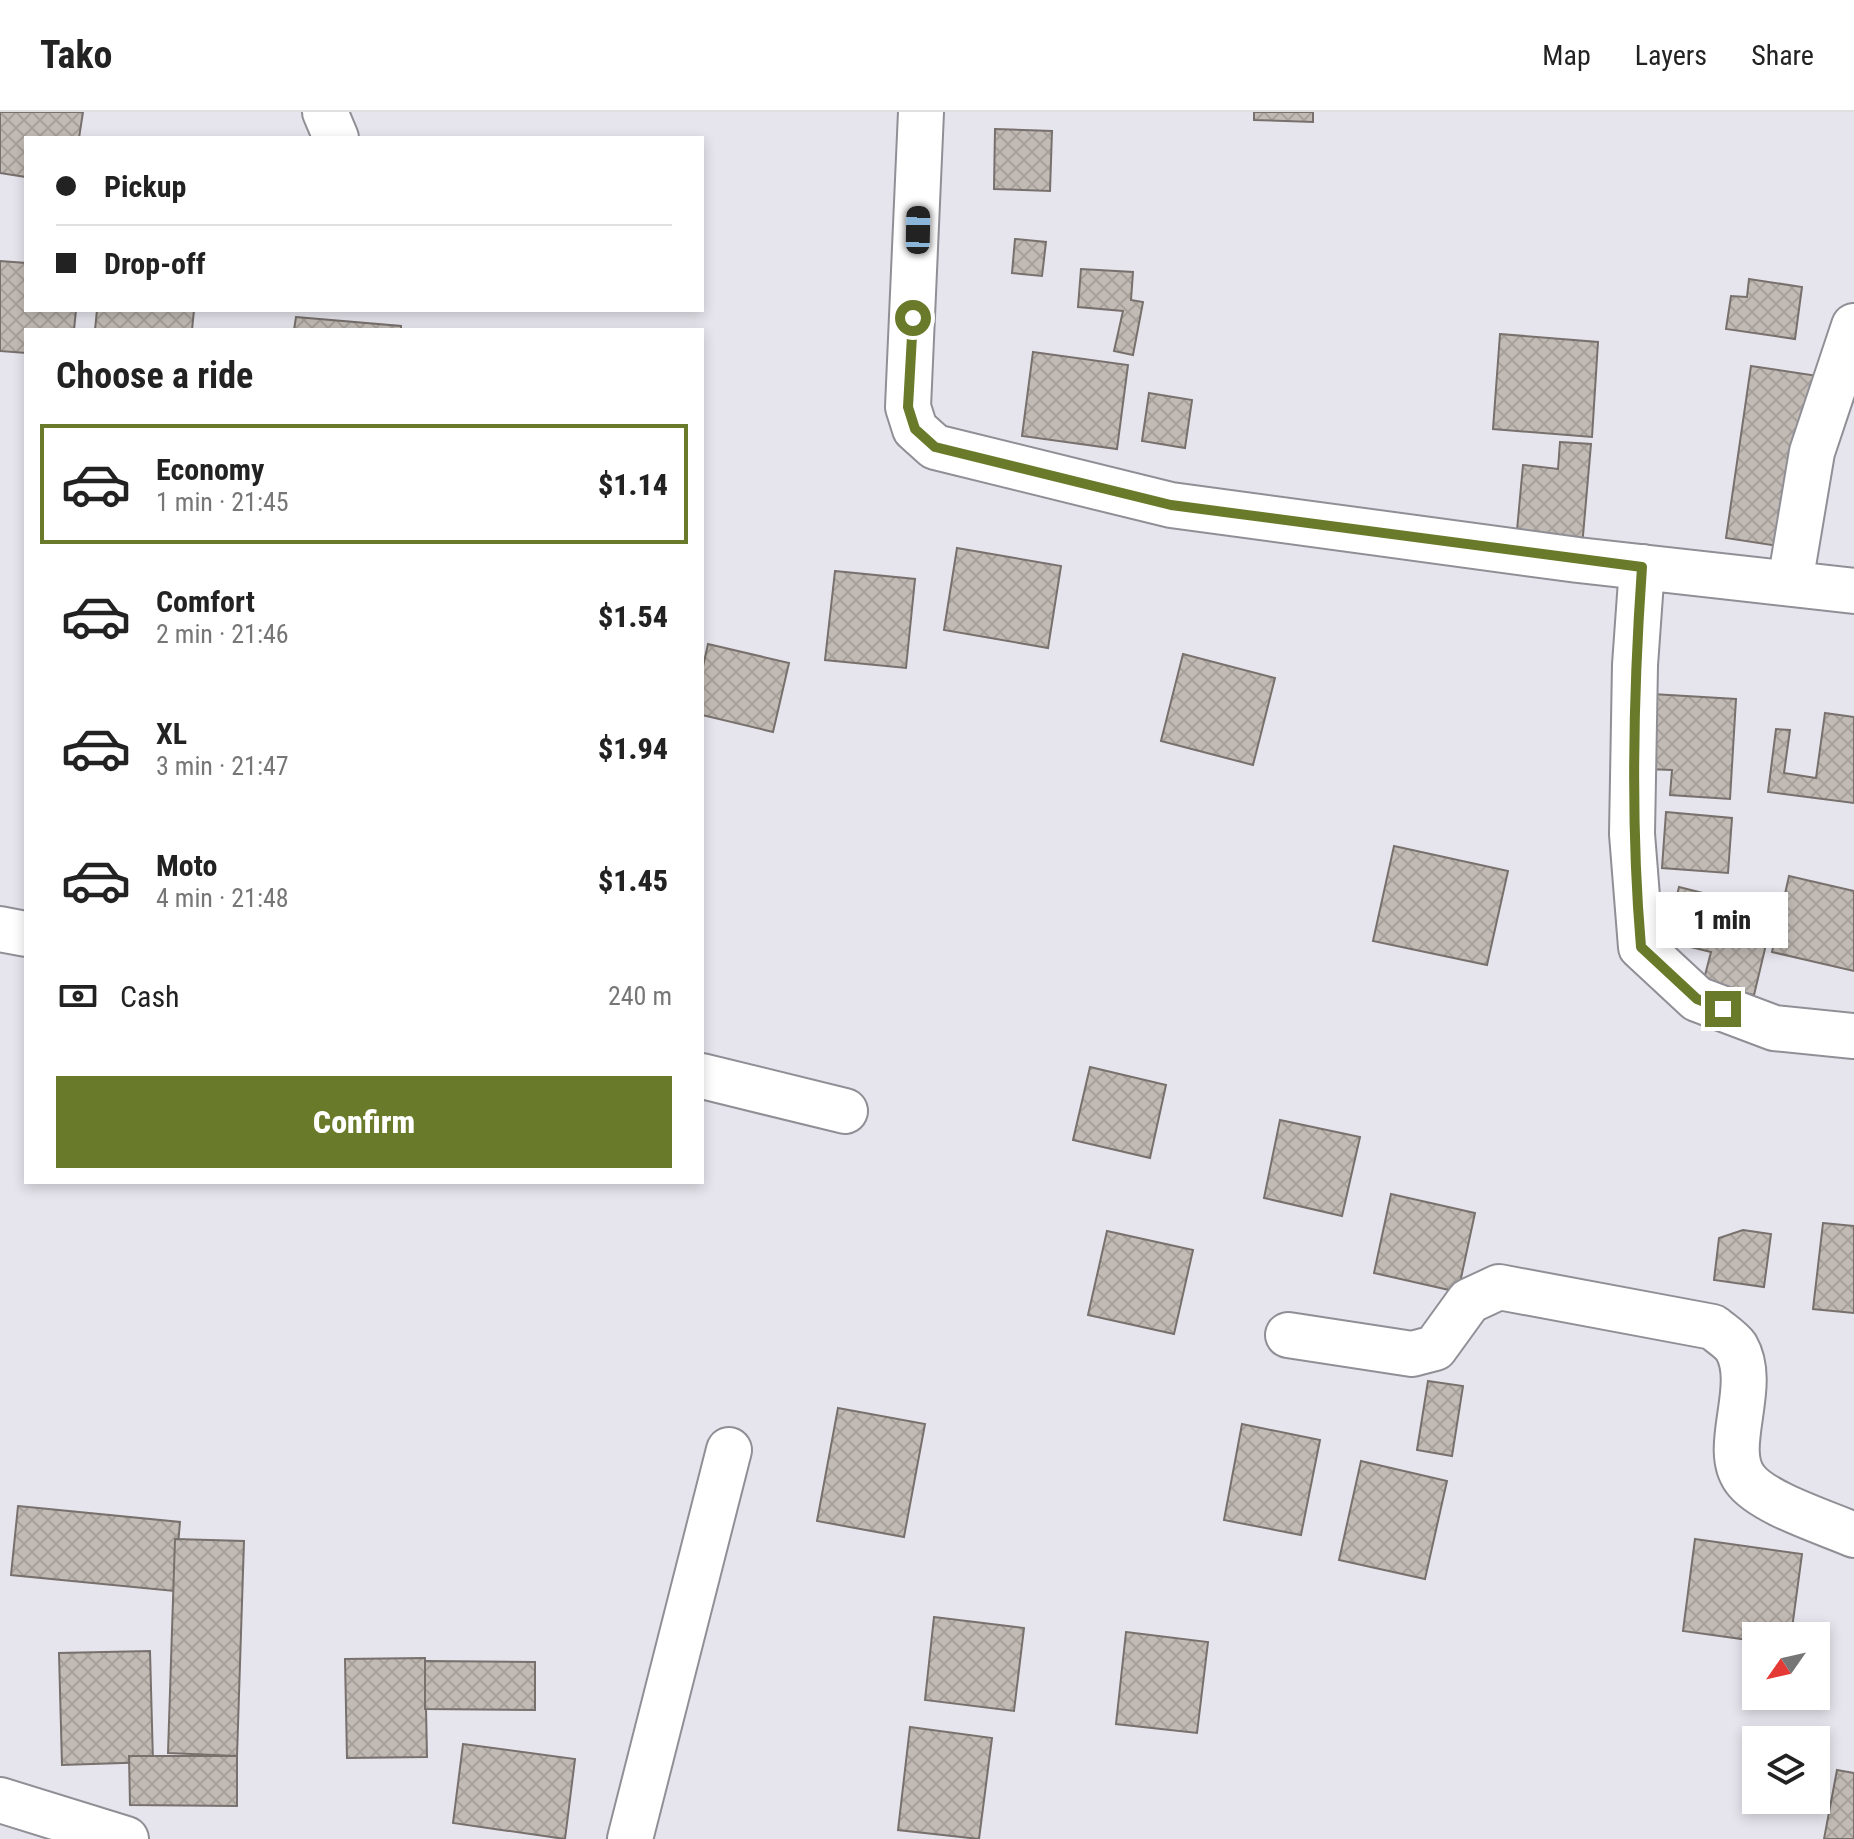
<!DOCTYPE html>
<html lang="en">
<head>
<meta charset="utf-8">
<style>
  body { margin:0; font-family:"Roboto Condensed",sans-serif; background:#f2f2f2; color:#222; height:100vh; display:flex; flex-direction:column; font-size:30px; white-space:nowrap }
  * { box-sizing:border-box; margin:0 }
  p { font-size:26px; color:#767676 }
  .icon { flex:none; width:44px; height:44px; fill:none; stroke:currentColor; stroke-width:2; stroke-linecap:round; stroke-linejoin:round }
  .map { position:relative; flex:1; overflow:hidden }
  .drawer { position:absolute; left:24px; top:216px; width:680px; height:856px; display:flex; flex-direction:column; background:#fff; border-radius:0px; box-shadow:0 4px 12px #0003 }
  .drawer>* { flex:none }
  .guide { position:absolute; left:24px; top:24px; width:680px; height:176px; border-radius:0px; box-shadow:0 4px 12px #0003; display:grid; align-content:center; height:176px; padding:0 32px; background:#fff }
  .needle { width:52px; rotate:236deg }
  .tools { position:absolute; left:1742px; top:1510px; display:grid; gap:16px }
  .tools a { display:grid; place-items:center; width:88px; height:88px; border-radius:0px; background:#fff; box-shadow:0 4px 12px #0003; font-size:40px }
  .end { position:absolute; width:36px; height:36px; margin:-18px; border:10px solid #697b2a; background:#fff; box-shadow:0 0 0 4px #fff }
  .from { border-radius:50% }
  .bubble { position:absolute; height:56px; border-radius:0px; background:#fff; box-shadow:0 4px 12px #0003; font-size:26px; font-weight:800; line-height:56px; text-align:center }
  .car { position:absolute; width:24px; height:48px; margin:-24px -12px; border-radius:10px; box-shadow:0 0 6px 2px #0007; background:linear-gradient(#222 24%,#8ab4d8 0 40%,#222 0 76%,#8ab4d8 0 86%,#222 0) }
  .guide b { display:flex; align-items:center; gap:28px; height:76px; font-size:30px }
  .guide b+b { border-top:2px solid #e0e0e0 }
  .guide i { width:20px; height:20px; background:#222 }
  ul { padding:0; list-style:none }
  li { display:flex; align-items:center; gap:24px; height:120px; margin:0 16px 12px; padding:0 16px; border:4px solid transparent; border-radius:0px }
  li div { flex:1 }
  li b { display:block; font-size:30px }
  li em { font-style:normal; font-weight:800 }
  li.active { border-color:#697b2a }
  li>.icon { width:72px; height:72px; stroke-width:1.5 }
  h2 { padding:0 32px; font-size:36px; line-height:96px }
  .pay { display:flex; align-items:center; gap:20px; height:88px; padding:0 32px; font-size:30px }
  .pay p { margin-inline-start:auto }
  .action { display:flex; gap:16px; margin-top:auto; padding:16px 32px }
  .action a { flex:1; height:92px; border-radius:0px; background:#697b2a; color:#fff; font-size:32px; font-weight:800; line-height:92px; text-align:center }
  header { display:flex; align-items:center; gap:48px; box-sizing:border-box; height:112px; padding:0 40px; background:#fff; border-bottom:2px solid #e0e0e0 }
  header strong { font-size:38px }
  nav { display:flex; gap:44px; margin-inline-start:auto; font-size:28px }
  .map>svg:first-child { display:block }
</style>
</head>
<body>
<header>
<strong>Tako</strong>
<nav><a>Map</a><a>Layers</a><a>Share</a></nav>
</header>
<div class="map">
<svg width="1854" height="1727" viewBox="0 0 1854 1727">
  <defs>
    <pattern id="building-cross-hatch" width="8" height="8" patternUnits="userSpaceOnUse" patternTransform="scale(2)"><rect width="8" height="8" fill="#c2bbb5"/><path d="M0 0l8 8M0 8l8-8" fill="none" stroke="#a6a09b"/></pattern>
  </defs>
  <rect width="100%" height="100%" fill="#e6e5ed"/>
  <g fill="url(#building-cross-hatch)" stroke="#77706c" stroke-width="2">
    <polygon points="0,0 83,0 79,26 26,26 26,65 0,61"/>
    <polygon points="1254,0 1313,0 1313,10 1254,8"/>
    <polygon points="995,17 1052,19 1050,79 994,77"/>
    <polygon points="1015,127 1046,130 1042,164 1012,161"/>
    <polygon points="0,149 26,151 26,198 76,198 74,218 26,218 26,241 0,239"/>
    <polygon points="1081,157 1133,160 1131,188 1143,190 1133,243 1114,239 1123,199 1078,195"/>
    <polygon points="1749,167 1802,175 1795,227 1726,217 1731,184 1747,185"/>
    <polygon points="97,198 194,198 192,218 95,218"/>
    <polygon points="296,205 401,214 401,218 294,218"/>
    <polygon points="1500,222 1598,230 1592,325 1493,317"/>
    <polygon points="1033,240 1128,253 1117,337 1022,324"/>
    <polygon points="1751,254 1818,264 1792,436 1726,426"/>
    <polygon points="1149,281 1192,288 1185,336 1142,329"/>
    <polygon points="1560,330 1591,332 1582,435 1516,429 1523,353 1558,357"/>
    <polygon points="957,436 1061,454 1048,536 944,518"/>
    <polygon points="835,459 915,467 906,556 825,548"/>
    <polygon points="708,532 789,551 773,620 702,603 702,559"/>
    <polygon points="1183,542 1275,566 1253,653 1161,629"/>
    <polygon points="1652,582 1736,587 1730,687 1670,683 1672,658 1648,657"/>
    <polygon points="1825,601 1854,605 1854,691 1768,680 1776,617 1790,618 1784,661 1816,666"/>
    <polygon points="1666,700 1732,706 1728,761 1662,756"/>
    <polygon points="1394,734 1508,759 1487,853 1373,829"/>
    <polygon points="1789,764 1854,779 1854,859 1772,840"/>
    <polygon points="1679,775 1755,794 1769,820 1754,883 1703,871 1711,840 1666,829"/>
    <polygon points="1090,955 1166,973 1150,1046 1073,1028"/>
    <polygon points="1280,1008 1360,1025 1342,1104 1264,1086"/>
    <polygon points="1391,1082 1475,1101 1458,1180 1374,1161"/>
    <polygon points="1823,1111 1854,1114 1854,1201 1813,1197"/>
    <polygon points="1743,1118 1771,1122 1764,1175 1714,1168 1719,1126"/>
    <polygon points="1107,1119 1193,1138 1174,1222 1088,1203"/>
    <polygon points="1428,1269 1463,1274 1452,1344 1417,1338"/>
    <polygon points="838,1296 925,1312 904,1425 817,1409"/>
    <polygon points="1242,1312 1320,1328 1301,1423 1224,1408"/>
    <polygon points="1361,1349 1447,1369 1425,1467 1339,1448"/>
    <polygon points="18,1394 180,1410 174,1479 11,1463"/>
    <polygon points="175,1427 244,1429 237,1644 168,1641"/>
    <polygon points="1695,1427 1802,1442 1791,1524 1756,1524 1756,1529 1683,1519"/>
    <polygon points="934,1505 1024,1516 1014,1599 925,1588"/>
    <polygon points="1126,1520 1208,1530 1197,1621 1116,1612"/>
    <polygon points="150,1539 153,1650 62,1653 59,1541"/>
    <polygon points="425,1546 427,1645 347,1646 345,1547"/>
    <polygon points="425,1549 535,1550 535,1598 425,1597"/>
    <polygon points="910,1615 992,1626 979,1727 898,1718"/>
    <polygon points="463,1632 575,1647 565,1727 453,1711"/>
    <polygon points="129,1644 237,1644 237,1694 130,1693"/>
    <polygon points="1837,1658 1854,1661 1854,1727 1824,1727"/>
  </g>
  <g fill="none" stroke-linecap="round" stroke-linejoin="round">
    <defs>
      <g id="street">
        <polyline points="325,0 336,26"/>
        <polyline points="921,0 908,295 915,317 935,335 1171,393 1578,448 1854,479"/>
        <polyline points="1642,455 1635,553 1632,722 1641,835 1697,887 1774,916 1854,924"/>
        <polyline points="1790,471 1812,340 1854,214"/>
        <polyline points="0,817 26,822"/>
        <polyline points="702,964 845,999"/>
        <path d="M1288,1223L1412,1242L1435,1236L1469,1189L1499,1175L1713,1215C1720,1221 1731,1228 1736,1235C1759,1274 1721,1335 1745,1367C1762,1391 1827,1411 1854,1423"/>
        <polyline points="0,1688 126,1727"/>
        <polyline points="630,1727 729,1338"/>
      </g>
    </defs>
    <use href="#street" stroke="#908f96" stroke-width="48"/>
    <use href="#street" stroke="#fff" stroke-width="44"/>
  </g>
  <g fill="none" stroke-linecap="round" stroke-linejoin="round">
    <path stroke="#697b2a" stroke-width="10" d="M913,206L908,295L915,317L935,335L1171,393L1642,455C1633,583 1630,708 1641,835L1697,887L1723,897"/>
  </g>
</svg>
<div class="tools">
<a><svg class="needle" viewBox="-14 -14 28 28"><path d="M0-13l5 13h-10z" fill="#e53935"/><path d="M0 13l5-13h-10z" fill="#767676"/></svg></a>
<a><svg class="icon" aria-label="layers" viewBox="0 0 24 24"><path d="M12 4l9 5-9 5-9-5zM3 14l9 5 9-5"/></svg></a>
</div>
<i class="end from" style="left:913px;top:206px"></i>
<i class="end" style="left:1723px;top:897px"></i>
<div class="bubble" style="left:1656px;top:780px;width:132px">1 min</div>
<i class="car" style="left:918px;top:118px;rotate:1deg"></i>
<div class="guide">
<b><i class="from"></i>Pickup</b>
<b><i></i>Drop-off</b>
</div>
<section class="drawer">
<h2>Choose a ride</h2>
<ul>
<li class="active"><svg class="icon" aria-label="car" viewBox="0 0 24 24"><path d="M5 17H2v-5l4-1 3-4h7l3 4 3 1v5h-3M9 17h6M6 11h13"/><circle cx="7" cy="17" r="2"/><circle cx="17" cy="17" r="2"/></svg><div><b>Economy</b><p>1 min · 21:45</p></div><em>$1.14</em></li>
<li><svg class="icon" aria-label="car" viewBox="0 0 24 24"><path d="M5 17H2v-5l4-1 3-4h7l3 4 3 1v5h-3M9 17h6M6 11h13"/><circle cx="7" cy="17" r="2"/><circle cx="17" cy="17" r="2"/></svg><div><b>Comfort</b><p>2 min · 21:46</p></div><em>$1.54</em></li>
<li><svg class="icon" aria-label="car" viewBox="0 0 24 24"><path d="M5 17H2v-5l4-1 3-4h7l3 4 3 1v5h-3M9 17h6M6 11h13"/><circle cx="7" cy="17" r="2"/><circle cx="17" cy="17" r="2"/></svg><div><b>XL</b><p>3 min · 21:47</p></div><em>$1.94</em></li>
<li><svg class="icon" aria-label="car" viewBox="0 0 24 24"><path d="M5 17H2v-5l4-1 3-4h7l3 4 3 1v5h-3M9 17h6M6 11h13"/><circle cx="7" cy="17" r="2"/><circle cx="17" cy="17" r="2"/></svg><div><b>Moto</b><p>4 min · 21:48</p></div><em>$1.45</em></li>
</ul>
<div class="pay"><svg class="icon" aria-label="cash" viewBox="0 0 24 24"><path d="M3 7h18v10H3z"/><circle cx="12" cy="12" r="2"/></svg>Cash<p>240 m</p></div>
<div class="action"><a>Confirm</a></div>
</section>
</div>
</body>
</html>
